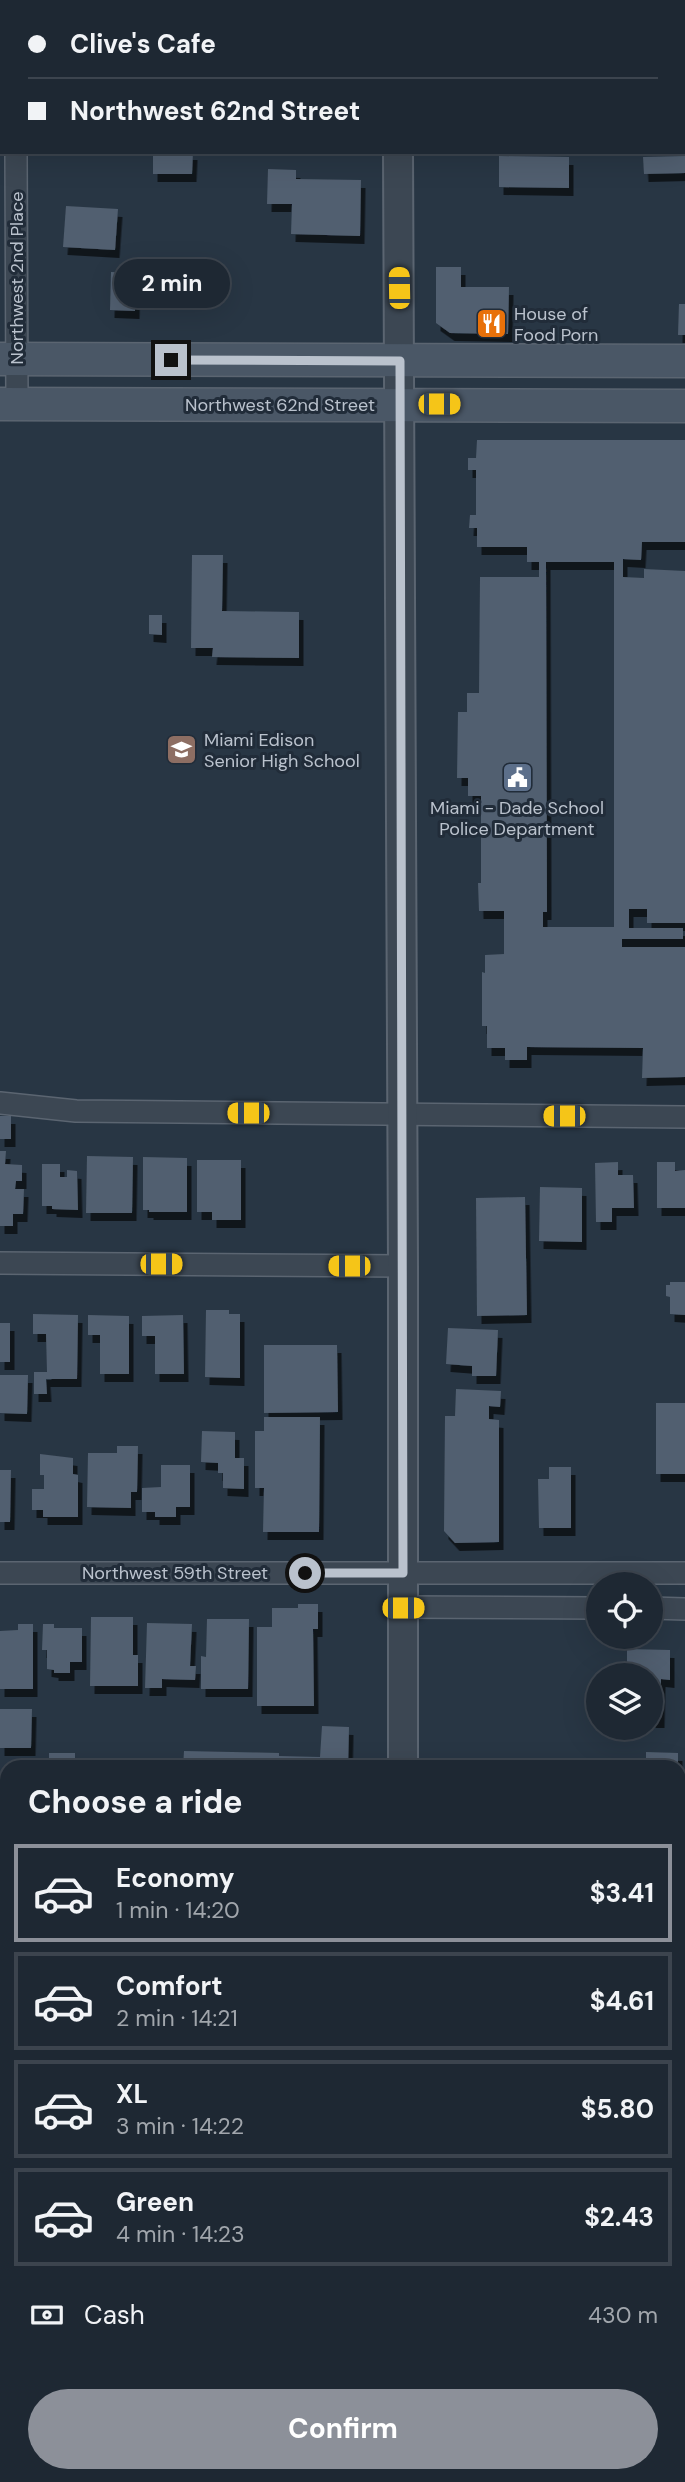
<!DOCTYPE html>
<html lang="en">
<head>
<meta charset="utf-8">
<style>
  body { margin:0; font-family:"DM Sans",sans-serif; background:#26303b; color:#f1f3f6; height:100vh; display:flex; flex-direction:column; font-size:26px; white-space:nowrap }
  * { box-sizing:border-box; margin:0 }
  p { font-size:23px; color:#a1a6ac }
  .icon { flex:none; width:38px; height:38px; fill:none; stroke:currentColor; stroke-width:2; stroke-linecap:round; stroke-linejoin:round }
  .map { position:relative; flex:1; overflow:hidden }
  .side { position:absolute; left:0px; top:1760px; width:686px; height:723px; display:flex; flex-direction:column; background:#1e2833; border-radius:21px 21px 0 0; box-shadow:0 7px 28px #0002,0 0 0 2px #3c444e }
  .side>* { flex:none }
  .guide { position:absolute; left:0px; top:0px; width:686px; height:154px; box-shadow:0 7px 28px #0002,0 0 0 2px #3c444e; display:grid; align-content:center; height:154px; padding:0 28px; background:#1e2833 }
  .controls { position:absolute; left:586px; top:1572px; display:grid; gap:14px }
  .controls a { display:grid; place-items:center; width:77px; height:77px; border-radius:50%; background:#1e2833; box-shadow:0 7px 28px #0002,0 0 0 2px #3c444e; font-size:35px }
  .end { position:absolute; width:32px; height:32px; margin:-16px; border:9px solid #bac2cd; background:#111; box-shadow:0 0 0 4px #111 }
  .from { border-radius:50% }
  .bubble { position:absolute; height:49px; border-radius:24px; background:#1e2833; box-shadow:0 7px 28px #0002,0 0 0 2px #3c444e; font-size:23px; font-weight:700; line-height:49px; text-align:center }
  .car { position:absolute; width:21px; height:42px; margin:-21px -10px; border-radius:9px; box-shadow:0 0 5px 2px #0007; background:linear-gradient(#f5c518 24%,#345 0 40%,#f5c518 0 76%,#345 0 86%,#f5c518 0) }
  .guide b { display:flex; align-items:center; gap:24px; height:66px; font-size:26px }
  .guide b+b { border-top:2px solid #3c444e }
  .guide i { width:18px; height:18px; background:#f1f3f6 }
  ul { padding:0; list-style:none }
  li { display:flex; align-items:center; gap:21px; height:98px; margin:0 14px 10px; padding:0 14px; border:4px solid #3c444e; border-radius:0px }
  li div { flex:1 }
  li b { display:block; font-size:26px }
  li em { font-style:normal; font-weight:700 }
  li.active { border-color:#8c9099 }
  li>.icon { width:63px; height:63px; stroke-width:1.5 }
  h2 { padding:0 28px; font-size:32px; line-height:84px }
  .pay { display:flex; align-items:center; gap:18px; height:77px; padding:0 28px; font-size:26px }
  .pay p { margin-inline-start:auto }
  .primary-button { display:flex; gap:14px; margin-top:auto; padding:14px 28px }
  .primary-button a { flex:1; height:80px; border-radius:42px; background:#8c9099; color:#fff; font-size:28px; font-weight:700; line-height:80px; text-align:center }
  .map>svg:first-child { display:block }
</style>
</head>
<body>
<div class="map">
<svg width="685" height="2482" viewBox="0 0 685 2482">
  <defs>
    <filter id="shadow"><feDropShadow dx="4.5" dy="8" stdDeviation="0" flood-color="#0009"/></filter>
  </defs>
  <rect width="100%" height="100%" fill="#283644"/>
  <g fill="#515f6f" fill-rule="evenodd" filter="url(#shadow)">
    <polygon points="153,152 193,152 192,174 153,174"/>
    <polygon points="499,156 569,157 569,188 499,187"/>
    <polygon points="685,156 685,173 644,174 643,157"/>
    <polygon points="268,169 296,170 296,179 361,180 360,236 291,234 292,204 267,204"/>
    <polygon points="66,206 118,209 115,250 63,247"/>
    <polygon points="436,267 461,267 461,287 509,287 508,334 450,333 436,323"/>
    <polygon points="111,272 136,273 135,311 110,310"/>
    <polygon points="679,304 685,304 685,335 678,335"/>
    <path d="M477,440H685V542H642L641,560L623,559V577L644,578V569L685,571V923H647V909H629V928H683V939H622V947H685V1077L642,1078L643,1048L527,1047V1060H505V1048H487V1026H482V972L485,973V955L504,954V911H479L478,883H481V796H468V778H457L458,712H467V693H479L480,577H539V562H527V547H477V528H469L470,515H476V470H468V458H476ZM546,562H614V927H543V912H547Z"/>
    <polygon points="192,555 223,555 222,611 299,612 299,658 212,657 213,648 191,648"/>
    <polygon points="149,615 162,615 162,635 149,634"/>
    <rect x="0" y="1116" width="11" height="23"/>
    <polygon points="0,1151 6,1151 5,1164 22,1165 22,1181 16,1181 15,1189 24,1189 23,1214 13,1214 13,1226 0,1226"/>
    <polygon points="87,1156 133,1157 132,1213 86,1213"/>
    <polygon points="143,1157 187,1158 187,1212 149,1212 149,1210 143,1210"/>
    <polygon points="197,1160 241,1160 241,1220 212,1220 212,1212 197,1212"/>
    <polygon points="618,1162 618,1175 633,1175 634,1208 612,1208 612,1222 596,1222 595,1163"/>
    <polygon points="657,1162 675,1162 675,1171 685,1170 685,1208 657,1208"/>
    <polygon points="42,1164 60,1164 60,1177 67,1177 67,1170 77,1171 78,1210 52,1209 52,1206 42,1206"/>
    <polygon points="540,1187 582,1188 582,1242 539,1241"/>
    <polygon points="525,1197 527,1315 477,1316 476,1198"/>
    <polygon points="670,1282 685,1282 685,1315 670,1314 670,1297 666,1296 666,1285 670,1285"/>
    <polygon points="206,1310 229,1310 229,1314 240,1314 240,1378 205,1377"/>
    <polygon points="33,1314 78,1315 77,1379 46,1379 47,1394 34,1394 34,1372 47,1372 46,1334 33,1334"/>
    <polygon points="88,1315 129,1316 129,1374 100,1374 100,1335 88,1335"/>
    <polygon points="183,1315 184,1374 155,1374 155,1336 142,1336 142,1316"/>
    <rect x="0" y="1323" width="10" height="39"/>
    <polygon points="448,1328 498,1330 496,1376 472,1376 472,1366 446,1364"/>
    <polygon points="264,1345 337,1345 338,1412 264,1413"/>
    <polygon points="0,1375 28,1375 27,1414 0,1413"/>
    <polygon points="456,1389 501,1391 500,1407 489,1406 489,1419 499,1420 499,1542 455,1543 444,1531 445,1416 455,1416"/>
    <rect x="656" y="1403" width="29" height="71"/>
    <polygon points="264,1417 320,1417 319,1532 263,1532 264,1488 255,1488 255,1431 264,1431"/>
    <polygon points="202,1431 235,1432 235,1458 244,1458 244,1489 223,1488 223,1473 218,1473 218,1463 201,1462"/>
    <polygon points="117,1446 138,1446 137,1492 131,1492 131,1508 87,1507 88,1453 117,1453"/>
    <polygon points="40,1454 73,1458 73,1474 78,1475 78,1517 43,1517 43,1510 32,1510 32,1489 44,1489 44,1475 40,1475"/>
    <polygon points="161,1465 190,1465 190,1507 176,1507 176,1517 155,1517 155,1512 142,1512 142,1488 161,1487"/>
    <polygon points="549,1467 571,1467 571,1528 539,1528 538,1479 549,1479"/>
    <polygon points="0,1470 11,1470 10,1522 0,1522"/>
    <polygon points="298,1604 318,1604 318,1629 313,1629 314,1706 257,1706 257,1627 272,1627 272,1608 298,1608"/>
    <polygon points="91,1617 133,1617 133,1655 138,1655 138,1686 90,1686"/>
    <polygon points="207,1619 249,1619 248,1689 201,1689 201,1656 206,1657"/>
    <polygon points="147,1623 192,1624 190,1666 196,1666 195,1680 162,1679 162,1688 145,1688"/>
    <polygon points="18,1624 33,1624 33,1689 0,1689 0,1631 18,1630"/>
    <polygon points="43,1624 54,1624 54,1628 82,1628 82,1662 70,1662 70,1673 54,1673 54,1670 47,1669 47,1650 42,1650"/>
    <polygon points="627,1649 670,1650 670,1680 661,1679 660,1720 651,1720 651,1675 627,1675"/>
    <polygon points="0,1709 32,1709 31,1748 0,1748"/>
    <polygon points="322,1726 349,1727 348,1768 183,1768 184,1751 279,1753 279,1756 320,1757"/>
    <polygon points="646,1752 678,1753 678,1768 646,1768"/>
    <rect x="49" y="1753" width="26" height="15"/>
    <polygon points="114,1759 156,1760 156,1768 114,1768"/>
    <rect x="0" y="2098" width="7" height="56"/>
    <polygon points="0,2457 7,2457 7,2476 18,2476 18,2482 0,2482"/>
    <rect x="98" y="2476" width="56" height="6"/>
    <rect x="180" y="2476" width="58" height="6"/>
    <rect x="308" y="2476" width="60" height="6"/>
    <rect x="457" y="2476" width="70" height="6"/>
  </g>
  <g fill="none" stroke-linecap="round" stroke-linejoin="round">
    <defs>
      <g id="minor">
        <polyline points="16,0 16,2"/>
        <polyline points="16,152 17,404"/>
        <polyline points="0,1103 76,1111 685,1117"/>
        <polyline points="0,1263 403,1266"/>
        <polyline points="0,1573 685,1573"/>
        <polyline points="403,1607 598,1608"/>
        <polyline points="651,1608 685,1609"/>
        <polyline points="0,1849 7,1849"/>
        <polyline points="679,1949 685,1950"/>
        <polyline points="0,2217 7,2217"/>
        <polyline points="679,2289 685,2289"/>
      </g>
      <g id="tertiary">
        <polyline points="396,0 396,2"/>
        <polyline points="398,152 403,1266 403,1768"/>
        <polyline points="404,2476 404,2482"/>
      </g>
      <g id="secondary">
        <polyline points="0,359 685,361"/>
        <polyline points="0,404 685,406"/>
      </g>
    </defs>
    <use href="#minor" stroke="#5b6571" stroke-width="24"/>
    <use href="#tertiary" stroke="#5b6571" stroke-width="32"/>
    <use href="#secondary" stroke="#5b6571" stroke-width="35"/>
    <use href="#minor" stroke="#3c4753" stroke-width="21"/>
    <use href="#tertiary" stroke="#3c4753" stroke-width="28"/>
    <use href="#secondary" stroke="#4a5766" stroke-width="32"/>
  </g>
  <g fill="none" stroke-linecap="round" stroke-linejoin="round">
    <polyline stroke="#bac2cd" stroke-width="9" points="171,360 400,361 403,1573 305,1573"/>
  </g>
  <defs>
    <symbol id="restaurant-square" viewBox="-11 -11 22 22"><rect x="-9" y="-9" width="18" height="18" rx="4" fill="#e8710a" stroke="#212c39"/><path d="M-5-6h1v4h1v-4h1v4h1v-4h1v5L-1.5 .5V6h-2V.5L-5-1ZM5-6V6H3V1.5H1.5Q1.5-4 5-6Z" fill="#fff"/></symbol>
    <symbol id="school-square" viewBox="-11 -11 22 22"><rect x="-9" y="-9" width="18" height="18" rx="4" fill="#8d6e63" stroke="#212c39"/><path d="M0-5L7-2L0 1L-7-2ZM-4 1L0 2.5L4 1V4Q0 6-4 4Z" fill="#fff"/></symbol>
    <symbol id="civic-square" viewBox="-11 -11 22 22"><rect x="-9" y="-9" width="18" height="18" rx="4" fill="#5c6f8a" stroke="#212c39"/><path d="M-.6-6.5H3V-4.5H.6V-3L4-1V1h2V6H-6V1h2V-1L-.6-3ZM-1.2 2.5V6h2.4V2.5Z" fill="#fff"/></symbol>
  </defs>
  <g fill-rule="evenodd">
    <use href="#restaurant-square" x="474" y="306" width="35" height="35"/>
    <use href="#school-square" x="164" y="732" width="35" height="35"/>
    <use href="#civic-square" x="500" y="760" width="35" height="35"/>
  </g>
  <g text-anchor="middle" stroke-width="6" stroke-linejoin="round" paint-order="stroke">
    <g font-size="18" fill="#bac2cd" stroke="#212c39">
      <text transform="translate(17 278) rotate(-90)" y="6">Northwest 2nd Place</text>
      <text x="280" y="411">Northwest 62nd Street</text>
      <text x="175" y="1579">Northwest 59th Street</text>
    </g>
    <g font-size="18" fill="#bac2cd" stroke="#212c39" text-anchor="start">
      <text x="514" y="320">House of<tspan x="514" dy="21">Food Porn</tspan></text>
      <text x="204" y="746">Miami Edison<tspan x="204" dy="21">Senior High School</tspan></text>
      <text x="517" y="814" text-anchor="middle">Miami - Dade School<tspan x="517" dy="21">Police Department</tspan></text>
    </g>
  </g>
</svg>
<div class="controls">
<a><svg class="icon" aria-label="locate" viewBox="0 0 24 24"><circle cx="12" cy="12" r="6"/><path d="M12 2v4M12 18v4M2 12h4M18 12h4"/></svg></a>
<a><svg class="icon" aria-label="layers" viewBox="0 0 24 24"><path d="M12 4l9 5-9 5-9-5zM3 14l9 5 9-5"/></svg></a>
</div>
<i class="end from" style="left:305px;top:1573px"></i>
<i class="end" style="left:171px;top:360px"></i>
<div class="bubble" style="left:114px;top:259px;width:116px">2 min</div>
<i class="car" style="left:399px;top:288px;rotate:359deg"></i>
<i class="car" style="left:439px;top:404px;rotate:90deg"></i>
<i class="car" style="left:248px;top:1113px;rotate:270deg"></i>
<i class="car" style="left:564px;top:1116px;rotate:270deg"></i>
<i class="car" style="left:161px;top:1264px;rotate:90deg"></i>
<i class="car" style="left:349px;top:1266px;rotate:270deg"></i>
<i class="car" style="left:403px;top:1608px;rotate:90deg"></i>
<div class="guide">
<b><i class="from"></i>Clive's Cafe</b>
<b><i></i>Northwest 62nd Street</b>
</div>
<section class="side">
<h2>Choose a ride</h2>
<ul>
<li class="active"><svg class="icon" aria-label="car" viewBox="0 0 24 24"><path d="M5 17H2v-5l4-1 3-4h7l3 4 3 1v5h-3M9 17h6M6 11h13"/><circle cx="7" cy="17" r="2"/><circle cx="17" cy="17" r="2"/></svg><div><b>Economy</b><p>1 min · 14:20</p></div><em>$3.41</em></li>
<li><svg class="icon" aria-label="car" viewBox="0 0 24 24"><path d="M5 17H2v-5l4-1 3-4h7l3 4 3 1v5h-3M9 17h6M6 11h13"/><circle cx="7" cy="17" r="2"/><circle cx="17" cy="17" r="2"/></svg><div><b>Comfort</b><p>2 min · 14:21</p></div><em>$4.61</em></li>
<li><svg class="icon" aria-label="car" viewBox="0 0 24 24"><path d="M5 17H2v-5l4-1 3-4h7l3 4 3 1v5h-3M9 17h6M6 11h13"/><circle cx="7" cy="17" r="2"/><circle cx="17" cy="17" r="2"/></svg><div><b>XL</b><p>3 min · 14:22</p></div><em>$5.80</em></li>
<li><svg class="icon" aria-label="car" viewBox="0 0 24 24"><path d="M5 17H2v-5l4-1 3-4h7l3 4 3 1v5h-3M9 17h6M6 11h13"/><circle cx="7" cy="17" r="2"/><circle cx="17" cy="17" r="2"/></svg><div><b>Green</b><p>4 min · 14:23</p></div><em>$2.43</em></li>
</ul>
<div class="pay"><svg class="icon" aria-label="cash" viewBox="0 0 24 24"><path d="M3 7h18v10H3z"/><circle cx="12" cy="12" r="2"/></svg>Cash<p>430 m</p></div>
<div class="primary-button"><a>Confirm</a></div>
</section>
</div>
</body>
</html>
